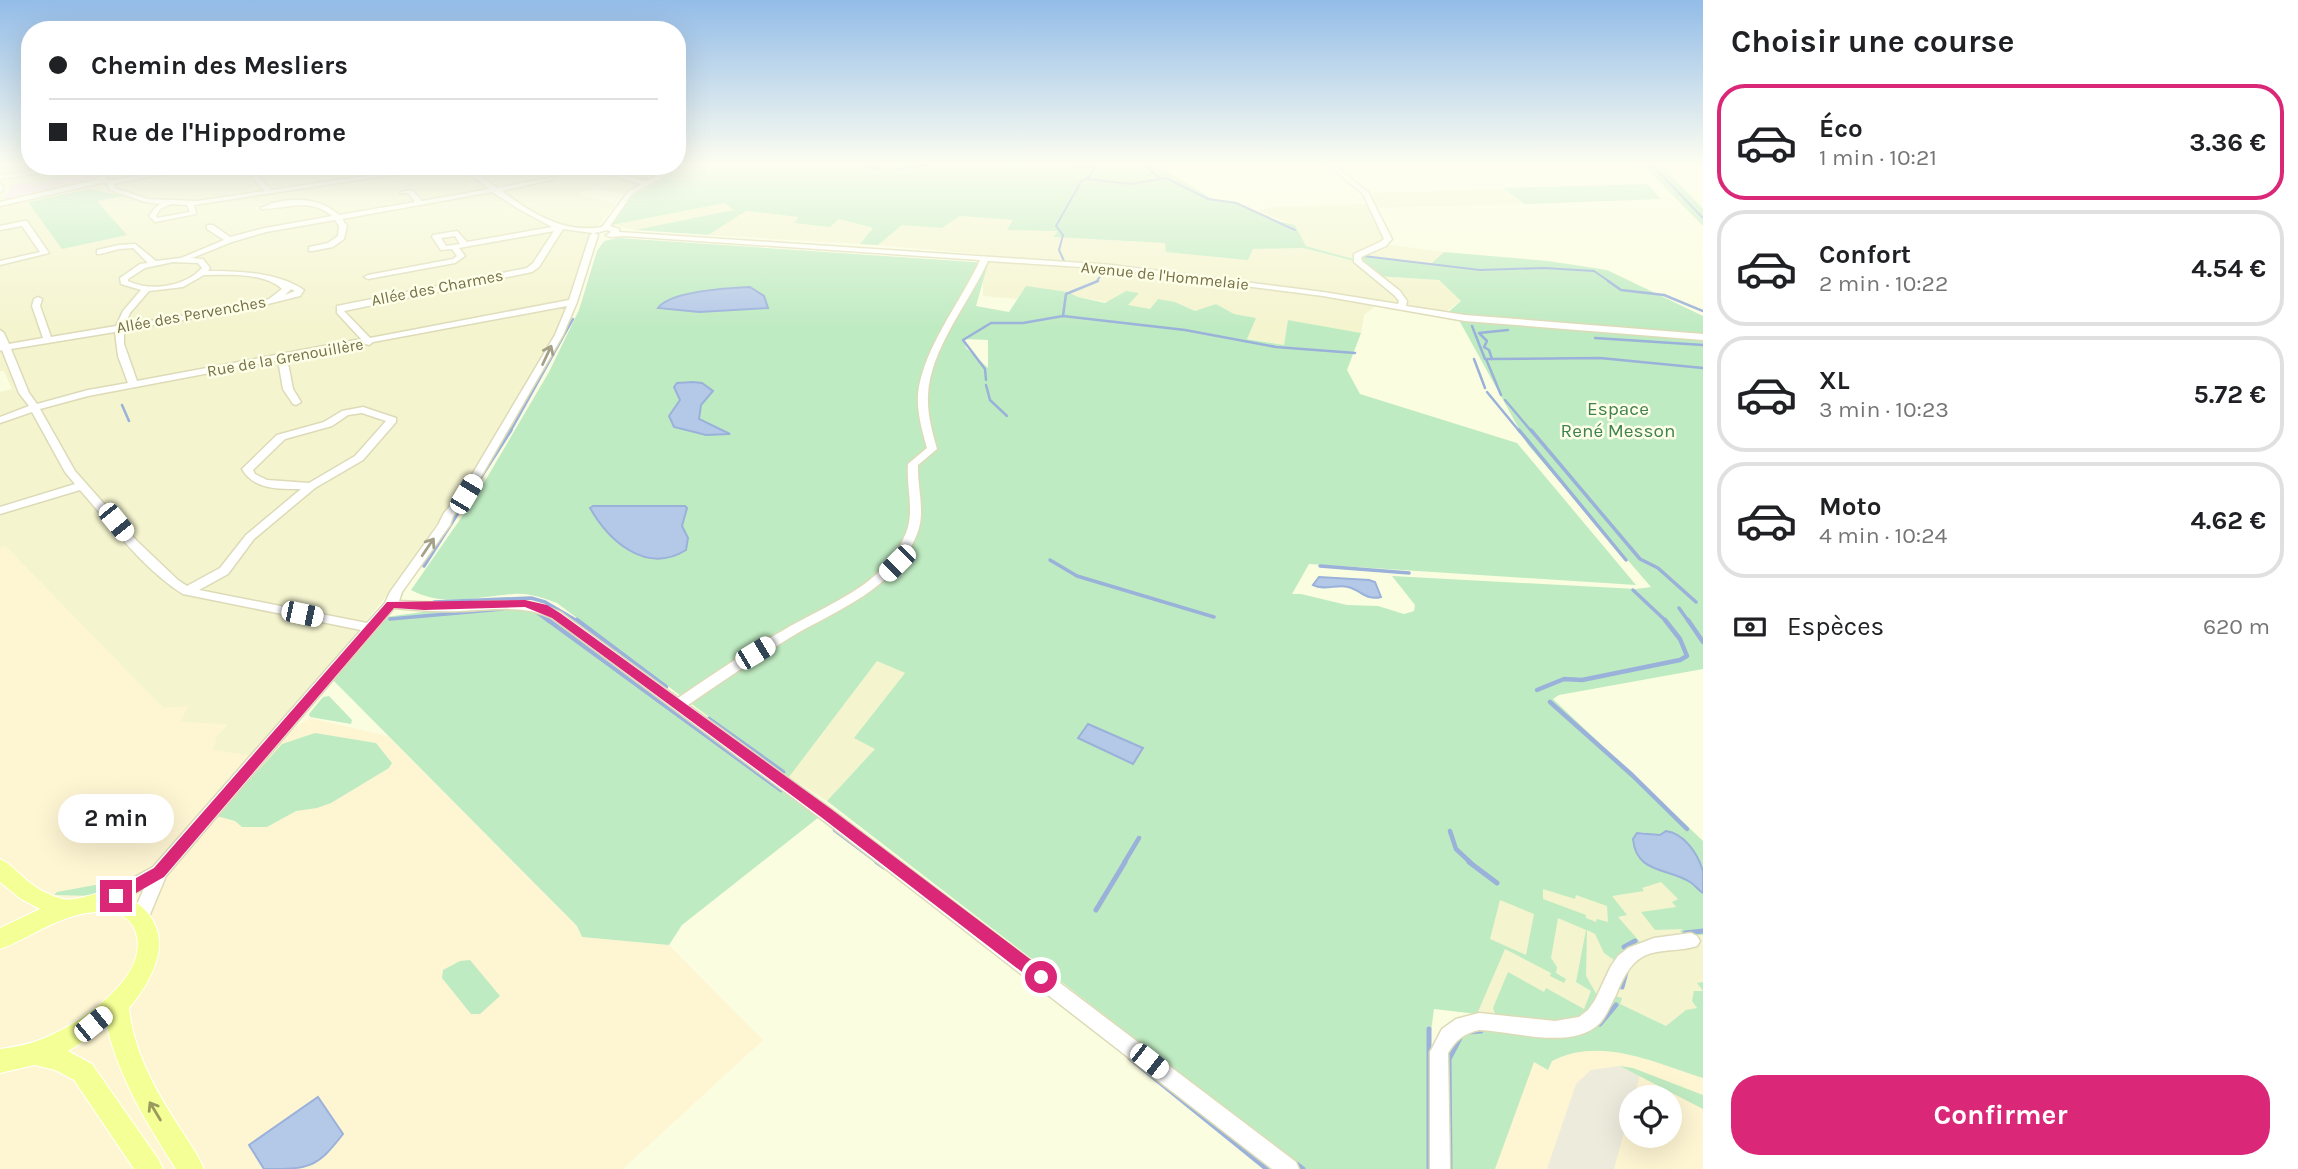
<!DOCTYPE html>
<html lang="fr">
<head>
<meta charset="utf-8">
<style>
  body { margin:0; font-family:Karla,sans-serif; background:#f6f6f6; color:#202124; height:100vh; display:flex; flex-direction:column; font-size:26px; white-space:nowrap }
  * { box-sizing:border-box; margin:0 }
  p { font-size:23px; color:#757577 }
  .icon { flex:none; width:38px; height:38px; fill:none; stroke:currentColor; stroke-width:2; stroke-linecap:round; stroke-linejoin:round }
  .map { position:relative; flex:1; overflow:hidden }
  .details { display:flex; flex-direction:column; background:#fff; width:595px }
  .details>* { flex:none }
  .hud { position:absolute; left:21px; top:21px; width:665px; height:154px; border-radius:28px; box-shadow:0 7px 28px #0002; display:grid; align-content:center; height:154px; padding:0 28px; background:#fff }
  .tools { position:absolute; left:1619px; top:1085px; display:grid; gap:14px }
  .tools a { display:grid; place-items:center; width:63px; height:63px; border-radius:50%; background:#fff; box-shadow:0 7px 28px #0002; font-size:35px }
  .end { position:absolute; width:32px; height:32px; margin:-16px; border:9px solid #db2777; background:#fff; box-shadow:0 0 0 4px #fff }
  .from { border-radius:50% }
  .bubble { position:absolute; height:49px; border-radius:24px; background:#fff; box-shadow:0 7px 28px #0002; font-size:23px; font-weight:700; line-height:49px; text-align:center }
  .car { position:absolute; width:21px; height:42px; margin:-21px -10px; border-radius:9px; box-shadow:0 0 5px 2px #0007; background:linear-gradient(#fff 24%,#345 0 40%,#fff 0 76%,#345 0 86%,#fff 0) }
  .hud b { display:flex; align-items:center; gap:24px; height:66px; font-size:26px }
  .hud b+b { border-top:2px solid #e0e0e0 }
  .hud i { width:18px; height:18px; background:#202124 }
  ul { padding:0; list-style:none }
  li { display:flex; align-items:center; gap:21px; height:116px; margin:0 14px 10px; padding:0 14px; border:4px solid #e0e0e0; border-radius:28px }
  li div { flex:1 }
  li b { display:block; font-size:26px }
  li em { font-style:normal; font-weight:700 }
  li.active { border-color:#db2777 }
  li>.icon { width:63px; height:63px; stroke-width:1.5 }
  h2 { padding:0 28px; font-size:32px; line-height:84px }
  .pay { display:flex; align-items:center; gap:18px; height:77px; padding:0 28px; font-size:26px }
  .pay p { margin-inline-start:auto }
  .primary-button { display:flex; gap:14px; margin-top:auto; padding:14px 28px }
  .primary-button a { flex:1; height:80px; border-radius:28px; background:#db2777; color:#fff; font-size:28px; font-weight:700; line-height:80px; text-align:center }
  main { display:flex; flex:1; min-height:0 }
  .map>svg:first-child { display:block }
</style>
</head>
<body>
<main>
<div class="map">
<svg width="1703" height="1169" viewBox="0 0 1703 1169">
  <rect width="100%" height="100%" fill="#fbfde0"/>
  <g fill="#f4f4cf">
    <polygon points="0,164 30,164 30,166 675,166 623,195 593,188 577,194 616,204 597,227 585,232 589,236 584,256 555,335 506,422 393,588 290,713 250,756 213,750 217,735 227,725 179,722 187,707 163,708 5,546 0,548 0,392 12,389 4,371 0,371"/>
    <polygon points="1504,189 1525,204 1375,208 1388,239 1384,244 1444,252 1431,264 1359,254 1357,260 1306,246 1295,225 1257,211 1272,207 1371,204 1366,193"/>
    <polygon points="725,203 734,210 635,230 612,225"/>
    <polygon points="745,211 800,217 795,222 839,219 874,229 860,244 708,235"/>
    <polygon points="959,216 1014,220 1008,230 1059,231 1054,237 1165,243 1248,260 1252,249 1303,248 1358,262 1375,276 1439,280 1461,301 1445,312 1379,303 1364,315 1361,333 1288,320 1284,345 1246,338 1255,318 1234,314 1216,304 1195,311 1175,302 1150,309 1078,297 1068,292 1026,287 1017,299 983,296 983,262 988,255 878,245 902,225 942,228"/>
    <polygon points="877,661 905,673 854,738 876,748 827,801 789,777"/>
    <polygon points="1571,794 1703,923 1703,1078 1536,1022 1460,1011 1500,899"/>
  </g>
  <g fill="#fef5d3" fill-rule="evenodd">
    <polygon points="5,546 163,708 188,706 180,722 227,724 217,735 213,750 250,755 310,718 388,736 577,926 582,937 669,945 763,1040 623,1169 0,1169 0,548"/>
    <path d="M1612,1037L1703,1078V1169H1456L1460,1061ZM1631,1097H1670V1136H1631Z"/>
  </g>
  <polygon fill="#ecebdc" points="1620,1066 1640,1075 1634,1097 1631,1097 1631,1107 1614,1169 1547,1169 1576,1084 1591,1070"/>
  <polygon fill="#f9ddf6" points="103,174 92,181 3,202 12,185"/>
  <g fill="#bfebc2" fill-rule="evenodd">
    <polygon points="688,164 1155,164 1214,200 1233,201 1278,221 1295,225 1306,246 1357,260 1359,254 1431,264 1444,252 1548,261 1607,270 1703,316 1703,335 1446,314 1461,301 1439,280 1375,276 1358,262 1303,248 1253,249 1248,260 1166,252 1165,243 1053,237 1058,231 1007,230 1013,220 960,216 942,228 902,225 878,245 860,244 873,228 839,219 830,227 794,223 799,217 746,211 708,235 635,230 733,210 725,203 612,225 632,196"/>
    <polygon points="1642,164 1660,164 1703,209 1703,226"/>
    <polygon points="1647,184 1661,199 1525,204 1503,188"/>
    <polygon points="90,189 123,196 97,201 127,235 62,249 28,202"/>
    <path d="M618,238L988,263L976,306L1009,312L1026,286L1068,292L1078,297L1105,303L1126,291L1139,293L1128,305L1150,309L1158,299L1175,302L1195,311L1216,304L1234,314L1256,318L1247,339L1284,345L1288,320L1361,333L1347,370L1360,394L1517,443L1636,585L1309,564L1292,594H1301L1347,605L1378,606L1404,614L1414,611L1415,605L1392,576L1636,589L1651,587L1528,445L1459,320L1703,340V669L1559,695L1553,699L1703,841V871C1693,854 1688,834 1667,831L1660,835L1641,832L1648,866L1691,882L1703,893V935H1684L1680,931L1683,929L1655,930L1641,912L1676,907L1672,902L1678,899L1661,882L1642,888L1644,891L1612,896L1627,915L1618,917L1640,942L1614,960L1604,953L1595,934L1587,930L1586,976L1598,997L1593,1010L1565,1025L1496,1016L1493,1008L1508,972L1544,992L1546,988L1584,1009L1591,991L1576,982L1586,930L1558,918L1551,958L1557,967L1556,973L1566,979L1564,983L1550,976L1551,973L1505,949L1477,1014L1434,1009L1429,1046L1432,1169H1304L827,801L875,749L854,738L905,673L877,661L789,777L557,603C543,598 529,593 514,594C478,596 445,608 411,590L475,498L549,372L579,310L597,251L604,241ZM964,339L988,340V368L966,348ZM1543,889L1575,899L1576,895L1607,906L1608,922L1597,919L1596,922L1586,918V915L1543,899ZM1500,900L1534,914L1526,955L1490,939Z"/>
    <polygon points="460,607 543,608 819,817 682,925 669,945 582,937 577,926 328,675 378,618"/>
    <polygon points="329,696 352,720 351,724 310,717 309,714 323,697"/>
    <polygon points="315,733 376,743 392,763 389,768 331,803 317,808 296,811 267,827 242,827 235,821 217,816 282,744"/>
    <polygon points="106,883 127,884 125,888 94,896 54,895 57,892"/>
    <polygon points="470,960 500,996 480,1014 471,1014 442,978 443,970 460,961"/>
    <path d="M1703,982V1078C1655,1063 1601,1036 1552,1061L1548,1070L1534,1062L1495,1169H1444L1447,1051L1455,1036L1485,1026L1565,1035L1615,996L1622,998L1620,1004L1666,1026L1686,1010L1697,1008L1692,1001L1694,991H1703L1697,983Z"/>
    <polygon points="1620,1066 1633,1068 1703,1095 1703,1109"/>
  </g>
  <g fill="#b4c8e8" stroke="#9ab1da" stroke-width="2">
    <path d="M750,287L764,296L768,308L699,312L658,308C670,291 728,288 750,287Z"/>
    <polygon points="693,382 702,383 713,391 701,405 699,419 730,434 706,435 674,427 669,416 680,400 674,387 677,383"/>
    <path d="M593,506H685L687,508L682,526L688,538L686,550C646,575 609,541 590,508Z"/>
    <path d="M1319,577L1369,580L1375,582L1381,597C1366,601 1361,590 1348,587C1336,584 1325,591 1313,585Z"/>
    <polygon points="1088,724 1143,748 1133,764 1078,738"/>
    <path d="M1666,831C1684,833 1698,854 1703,871C1703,877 1703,887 1703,893C1698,890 1695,885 1690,882C1669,868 1636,874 1633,839L1637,833L1660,835Z"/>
    <path d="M318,1097L343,1134C316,1169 309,1169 264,1169L249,1145Z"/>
  </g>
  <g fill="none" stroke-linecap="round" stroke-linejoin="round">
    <g stroke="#9ab1da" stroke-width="2">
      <polyline points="867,164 879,170"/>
      <polyline points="1076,164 1094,169 1087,179 1131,184 1166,178 1208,199 1236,203 1295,230"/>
      <polyline points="1142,164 1160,178"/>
      <polyline points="1651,164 1703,218"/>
      <polyline points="895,170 929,164"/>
      <polyline points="1363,256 1480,270 1544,268 1594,271 1610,282"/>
      <polyline points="1064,261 1059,250 1063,235 1056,226 1082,180 1087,179"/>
      <polyline points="1096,282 1102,274"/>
    </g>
    <g stroke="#9ab1da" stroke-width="2.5">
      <polyline points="1608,281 1621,290 1664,295 1703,311"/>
      <polyline points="1063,316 1066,294 1098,281"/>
      <polyline points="1472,326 1485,359"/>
      <polyline points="1595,338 1703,345"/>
      <polyline points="1474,359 1485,388"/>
      <polyline points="1492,359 1489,350 1484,347 1487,341 1479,333 1508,330"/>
      <polyline points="986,380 985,369 963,340 991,323 1023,323 1063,316 1185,330 1276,347 1355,353"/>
      <polyline points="986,385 990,400 1007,416"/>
      <polyline points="1487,392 1520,432"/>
      <polyline points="1501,395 1486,359 1600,358 1703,368"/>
      <polyline points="1505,400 1532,432"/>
      <polyline points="122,405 129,421"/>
      <polyline points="510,432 573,319"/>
    </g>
    <g stroke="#9ab1da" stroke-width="3.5">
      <polyline points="1519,430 1626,560"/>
      <polyline points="1531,430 1640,559 1658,568 1696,602"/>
      <polyline points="1050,560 1077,576 1214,617"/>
      <polyline points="424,566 511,430"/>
      <polyline points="1320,566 1409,573"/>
      <polyline points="1633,590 1667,622"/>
      <polyline points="434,602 531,598 545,602 579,622"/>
      <polyline points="1679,608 1689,622"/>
      <polyline points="535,611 550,622"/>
      <polyline points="390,619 503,609"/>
    </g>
    <g stroke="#9ab1da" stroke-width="4.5">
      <polyline points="548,620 781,790"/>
      <polyline points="577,620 666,687"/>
      <polyline points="1688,620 1703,642"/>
      <polyline points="1537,690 1564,679 1582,680 1680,660 1687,656 1680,639 1665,620"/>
      <polyline points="1550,702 1632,775 1687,829"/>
      <polyline points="709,719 783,772"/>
      <polyline points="835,830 879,863"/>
      <polyline points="1450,831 1456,849 1471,863"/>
      <polyline points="1124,863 1139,838"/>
    </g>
    <g stroke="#9ab1da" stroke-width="5">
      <polyline points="877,862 884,867"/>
      <polyline points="1469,862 1497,883"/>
      <polyline points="1096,910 1125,862"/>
      <polyline points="1685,933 1703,931"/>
      <polyline points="1624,947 1635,941"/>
      <polyline points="1622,987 1626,972"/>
      <polyline points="1600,1024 1616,1005"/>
      <polyline points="1429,1029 1429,1169"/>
      <polyline points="1469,1032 1481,1031"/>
      <polyline points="1130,1058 1267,1169"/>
      <polyline points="1294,1162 1303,1169"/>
      <polyline points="1450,1169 1449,1059 1460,1038"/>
    </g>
    <defs>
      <g id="minor">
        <polygon points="0,164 5,164 0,169"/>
        <path d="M679,164H686L632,194L610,226L619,229V232L1112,265L1323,292L1398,304L1399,301L1394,295L1354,262V254L1380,242L1384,239L1363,194L1327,164H1333L1368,192L1392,239L1386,246L1361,257L1362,261L1400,291L1407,301L1406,306L1465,315L1703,334V340L1465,321L1323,296L1112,269L988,261C969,303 930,349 928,395C927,414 932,431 937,449L918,465C917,488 926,512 917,534C895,590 838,609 791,637C756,658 722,682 688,705L836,813L1296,1162L1299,1169H1272L824,821L552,618C521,604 492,610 460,611C438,612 416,610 394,608L166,876L146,924L140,926L134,924L131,919L144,888L110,907L104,909L98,907L96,902L98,897L153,867L361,630L183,594C143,569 110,524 80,490L0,514V507L75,484L65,472L32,412L0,423V417L29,406L19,393L2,350L0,351V330L4,333L9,344L43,338L32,306L34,299L38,297L42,299L40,306L51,337L116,326L123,311L141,290L121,284L120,278L140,264L148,263L133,248L119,249L100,254H97V250L119,245L135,244L156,261L181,258L224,240L207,229V225H213L230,237L265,228L332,216C310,197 287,209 262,209L261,208C284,196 319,196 339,215L415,202L408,193H401L400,192L412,190L422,201L489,189L459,166H466L497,188L554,177V179L502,191C531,213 564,234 602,227L628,192L641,184L600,172V170L606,166H614L607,171L646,181ZM492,192L517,208L552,227L467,242L457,231L433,235L432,237L441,250L452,249L457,256L453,259L368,275L364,277L368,279L455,263L465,256L459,248L554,231L533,263L527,268L337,306V313L361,339L137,381L124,344V330L248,309L300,296L304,290C277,272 239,271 208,271L210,268L203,259L192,258L232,242L266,232L335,220L339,226L338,236L328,243L309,247V251H312L333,247L344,239L347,226L342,219ZM563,229L593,233L590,235L569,300L370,338L344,311L532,272L539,267ZM608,230L611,232L606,235L610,237L624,236L980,260C961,302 923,348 918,394C917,413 922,430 927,448L908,464C906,487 915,511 906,533C885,586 827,604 782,631C747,651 712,675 678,698L560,612C526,597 495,602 459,603C439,603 419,602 399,601L402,592L450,525L453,516L471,494L563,335L577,302L598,235L594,233ZM455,236L460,244L446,246L441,238ZM173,262L198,263L202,268C185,287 150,292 128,281V279L145,268ZM204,275C227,275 264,272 282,289L269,299L248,305L125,325L130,313L149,291L183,287ZM291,289L295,291L285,295ZM567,306L555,335L461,493L444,513L438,525L390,592L385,603L367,623L199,590L228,574L254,539L315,488L363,460L396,422V418L363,407L342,411L324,422L277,435L242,469C254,490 279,489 301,489L246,535L220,568L187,586L178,580L137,541L75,471L40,409L88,396L278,360L283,389L293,404L296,405L301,402L293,389L287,358L366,344L369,345L373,342ZM115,332L118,356L128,383L88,390L37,404L29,393L11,349ZM362,413L386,421L355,456L309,483L267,480L255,474L253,470L285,439L332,426L348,415Z"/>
        <polygon points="71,166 91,166 0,179 0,175"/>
        <path d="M110,166H116L115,171L105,179L113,180L190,166H205L113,184L115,188L148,199L197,201L265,191L241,166H248L271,190L433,166H450L194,205L196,214L155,222L149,216L156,207L161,204L145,202L110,190L107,183H101L0,206V202L95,180L109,170ZM171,204L187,205L190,212L157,218L156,216L160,209Z"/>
        <polygon points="338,166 349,166 349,167 346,169"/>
        <polygon points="534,166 556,166 553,168"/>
        <polygon points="0,184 3,186 3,190 0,192"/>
        <polygon points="24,221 27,221 49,253 0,265 0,261 40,252 22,226 0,230 0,226"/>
        <path d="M1691,933L1697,936L1700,941L1697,946C1680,952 1660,948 1644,956C1629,964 1622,980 1616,995C1611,1004 1607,1015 1600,1023C1572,1051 1514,1031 1479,1030C1463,1034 1456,1040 1448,1053L1450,1169H1430V1052L1442,1029L1456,1019L1479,1013L1555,1021L1579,1017L1588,1010L1595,1000L1611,966L1618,956L1628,948L1654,938Z"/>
      </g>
      <path id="major" d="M0,859C9,863 14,869 21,875C32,886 47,895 63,899C75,902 91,893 105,893C141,894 169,926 156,962C150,980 141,994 129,1008C134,1051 153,1086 176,1122C186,1138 197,1152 204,1169H176C147,1124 120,1080 107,1027L68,1051L92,1064L159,1160L163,1169H134L74,1080L55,1070L35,1065L0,1073V1049C14,1047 28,1045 42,1039C77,1025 153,977 135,930C130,918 119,912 105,912C65,910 35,936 0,949V928L40,909L21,899L0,882Z"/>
    </defs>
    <use href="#minor" stroke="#dddbb7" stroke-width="3"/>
    <use href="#major" stroke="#fff" stroke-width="2"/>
    <use href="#minor" fill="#fff" fill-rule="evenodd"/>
    <use href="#major" fill="#f4ff96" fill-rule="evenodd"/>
  </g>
  <defs><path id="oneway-shaft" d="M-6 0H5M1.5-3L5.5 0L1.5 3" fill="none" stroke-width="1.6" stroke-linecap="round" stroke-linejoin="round" transform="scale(1.75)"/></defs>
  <g stroke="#a5a187">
    <use href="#oneway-shaft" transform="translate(547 355) rotate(-65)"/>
    <use href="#oneway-shaft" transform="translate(428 547) rotate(-56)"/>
  </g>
  <use stroke="#9b9a5e" href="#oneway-shaft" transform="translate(155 1111) rotate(-121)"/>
  <linearGradient id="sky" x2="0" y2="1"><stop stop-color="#93bce8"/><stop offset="0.5" stop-color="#fdfef1"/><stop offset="1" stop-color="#fdfef1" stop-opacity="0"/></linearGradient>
  <rect width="1703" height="327" fill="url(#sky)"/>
  <polygon fill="#db2777" points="525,600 547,605 560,613 831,809 1047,972 1050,977 1047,982 1041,984 1035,982 821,817 552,618 525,607 424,610 394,608 164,877 122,901 111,901 109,896 111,892 154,868 387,602"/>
  <g text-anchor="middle" stroke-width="5" stroke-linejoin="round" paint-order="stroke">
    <g font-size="16" fill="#756e46" stroke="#fdffe8">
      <text transform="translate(1165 275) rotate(6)" y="6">Avenue de l'Hommelaie</text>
      <text transform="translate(437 287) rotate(-11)" y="6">Allée des Charmes</text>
      <text transform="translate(191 314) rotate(-10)" y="6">Allée des Pervenches</text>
      <text transform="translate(285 357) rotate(-10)" y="6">Rue de la Grenouillère</text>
    </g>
    <g font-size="19" fill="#40824d" stroke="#fdffe8">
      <text x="1618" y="415">Espace<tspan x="1618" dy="22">René Messon</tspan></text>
    </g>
  </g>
</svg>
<div class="tools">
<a><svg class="icon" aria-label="locate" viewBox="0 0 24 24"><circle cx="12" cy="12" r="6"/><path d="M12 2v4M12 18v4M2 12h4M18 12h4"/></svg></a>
</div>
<i class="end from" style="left:1041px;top:977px"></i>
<i class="end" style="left:116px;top:896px"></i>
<div class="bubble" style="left:58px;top:794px;width:116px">2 min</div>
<i class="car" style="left:466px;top:494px;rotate:31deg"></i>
<i class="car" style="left:116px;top:522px;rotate:141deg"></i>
<i class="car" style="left:897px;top:563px;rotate:225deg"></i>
<i class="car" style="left:302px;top:614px;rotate:102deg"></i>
<i class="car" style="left:755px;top:653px;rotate:59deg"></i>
<i class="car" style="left:93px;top:1024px;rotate:51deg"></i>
<i class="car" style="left:1149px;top:1061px;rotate:128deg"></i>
<div class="hud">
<b><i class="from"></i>Chemin des Mesliers</b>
<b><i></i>Rue de l'Hippodrome</b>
</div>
</div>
<section class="details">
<h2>Choisir une course</h2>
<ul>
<li class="active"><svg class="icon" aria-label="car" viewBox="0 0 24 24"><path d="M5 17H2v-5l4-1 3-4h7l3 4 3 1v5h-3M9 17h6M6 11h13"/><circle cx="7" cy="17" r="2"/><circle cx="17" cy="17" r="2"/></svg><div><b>Éco</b><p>1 min · 10:21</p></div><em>3.36 €</em></li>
<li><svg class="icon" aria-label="car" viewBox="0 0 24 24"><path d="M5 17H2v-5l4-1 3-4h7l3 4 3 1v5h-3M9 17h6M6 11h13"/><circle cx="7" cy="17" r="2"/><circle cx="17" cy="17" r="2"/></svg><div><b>Confort</b><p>2 min · 10:22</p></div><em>4.54 €</em></li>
<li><svg class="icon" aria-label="car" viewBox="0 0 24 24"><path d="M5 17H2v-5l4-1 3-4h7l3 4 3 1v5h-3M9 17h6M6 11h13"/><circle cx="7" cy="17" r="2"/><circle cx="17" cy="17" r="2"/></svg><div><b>XL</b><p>3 min · 10:23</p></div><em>5.72 €</em></li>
<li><svg class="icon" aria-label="car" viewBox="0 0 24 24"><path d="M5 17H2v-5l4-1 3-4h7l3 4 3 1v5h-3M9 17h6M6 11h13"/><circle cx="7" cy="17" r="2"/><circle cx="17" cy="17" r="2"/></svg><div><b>Moto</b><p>4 min · 10:24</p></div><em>4.62 €</em></li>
</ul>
<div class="pay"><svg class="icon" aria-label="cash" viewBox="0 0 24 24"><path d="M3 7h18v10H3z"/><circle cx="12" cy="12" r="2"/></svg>Espèces<p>620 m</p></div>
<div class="primary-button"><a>Confirmer</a></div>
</section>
</main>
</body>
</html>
